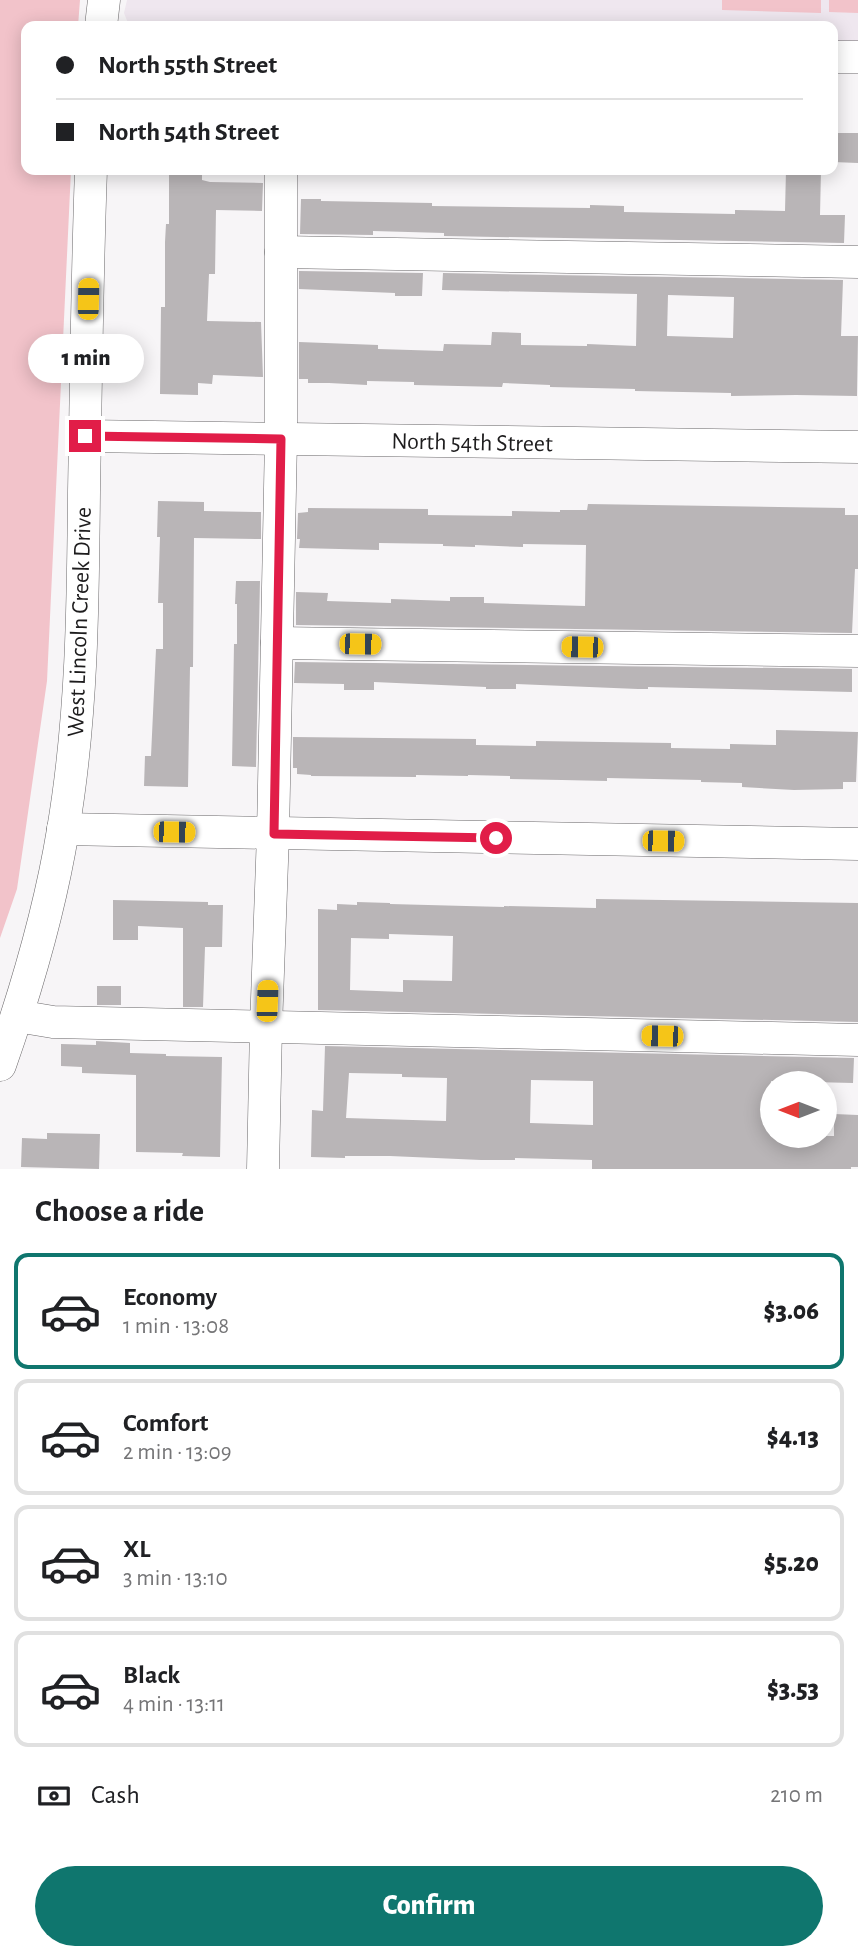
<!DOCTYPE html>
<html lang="en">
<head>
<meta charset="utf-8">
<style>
  body { margin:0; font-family:"Alegreya Sans",sans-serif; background:#f6f6f6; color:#202124; height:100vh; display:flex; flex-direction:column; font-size:26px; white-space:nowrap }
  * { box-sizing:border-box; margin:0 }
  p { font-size:23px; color:#757577 }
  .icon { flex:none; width:38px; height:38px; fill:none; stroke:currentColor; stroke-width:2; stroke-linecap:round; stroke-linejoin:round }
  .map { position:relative; height:1169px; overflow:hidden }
  .drawer { display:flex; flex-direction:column; background:#fff; flex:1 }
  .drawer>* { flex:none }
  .banner { position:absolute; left:21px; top:21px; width:817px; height:154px; border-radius:14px; box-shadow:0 4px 18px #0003; display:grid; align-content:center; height:154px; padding:0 35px; background:#fff }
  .needle { width:46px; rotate:270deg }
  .buttons { position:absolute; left:760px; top:1071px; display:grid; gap:14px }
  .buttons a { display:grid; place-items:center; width:77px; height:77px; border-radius:50%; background:#fff; box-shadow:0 4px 18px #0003; font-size:35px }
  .end { position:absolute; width:32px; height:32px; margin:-16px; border:9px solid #e11d48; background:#fff; box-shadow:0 0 0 4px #fff }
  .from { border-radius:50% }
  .bubble { position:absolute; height:49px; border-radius:24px; background:#fff; box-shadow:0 4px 18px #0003; font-size:23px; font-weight:800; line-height:49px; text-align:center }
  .car { position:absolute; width:21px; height:42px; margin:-21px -10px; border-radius:9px; box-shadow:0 0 5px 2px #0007; background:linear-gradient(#f5c518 24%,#345 0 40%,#f5c518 0 76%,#345 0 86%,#f5c518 0) }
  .banner b { display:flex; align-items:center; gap:24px; height:66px; font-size:26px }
  .banner b+b { border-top:2px solid #e0e0e0 }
  .banner i { width:18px; height:18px; background:#202124 }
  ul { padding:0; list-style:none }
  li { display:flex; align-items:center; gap:21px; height:116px; margin:0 14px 10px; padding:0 21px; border:4px solid #e0e0e0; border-radius:14px }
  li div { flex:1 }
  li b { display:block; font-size:26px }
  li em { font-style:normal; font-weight:800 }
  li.selected { border-color:#0f766e }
  li>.icon { width:63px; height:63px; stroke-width:1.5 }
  h2 { padding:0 35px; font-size:32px; line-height:84px }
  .pay { display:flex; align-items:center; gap:18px; height:77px; padding:0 35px; font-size:26px }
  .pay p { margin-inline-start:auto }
  .button { display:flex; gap:14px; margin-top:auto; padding:14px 35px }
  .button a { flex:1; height:80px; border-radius:42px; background:#0f766e; color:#fff; font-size:28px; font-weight:800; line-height:80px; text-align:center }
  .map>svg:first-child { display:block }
</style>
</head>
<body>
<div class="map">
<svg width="858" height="1169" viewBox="0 0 858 1169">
  <rect width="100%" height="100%" fill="#f7f5f7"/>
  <polygon fill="#efe7ef" points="127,0 858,0 858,42 833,41 833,26 139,26 128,23 124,13"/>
  <g fill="#f2c3ca">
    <polygon points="0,0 80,0 78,26 26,26 26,170 71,170 47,681 17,889 0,938"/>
    <polygon points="722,0 821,0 821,13 722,10"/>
    <polygon points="829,0 858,0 858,13 829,12"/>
  </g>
  <g fill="#b9b5b7" fill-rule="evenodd">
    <polygon points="833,133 858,133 858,163 833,162"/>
    <polygon points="786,170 821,170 820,215 845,215 844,243 444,236 444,233 373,231 373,235 300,234 301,199 321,199 321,201 432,203 432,206 590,208 590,205 624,206 624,212 735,214 735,210 785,211"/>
    <polygon points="169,173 202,174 202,180 210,182 263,183 262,211 216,210 215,274 209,274 207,321 261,322 263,377 213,375 212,384 198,383 198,395 160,394 161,307 165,307 165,242 166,224 169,224"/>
    <polygon points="299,271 423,273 422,296 395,296 395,293 299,289"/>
    <path d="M443,273L843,280L841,336H858L857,396L796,395L731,396V393L635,391V389L550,387V385L503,383L502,387L414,385V382L367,381V385L329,383H308V379H299V342L378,345V349L443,351L444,344L491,345L492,332L521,333V345L587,346V344L636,346L637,294L442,290ZM668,295L734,297L733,338L667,336Z"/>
    <polygon points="158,501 204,502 204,511 261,512 261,539 194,538 193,667 190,667 188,787 144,786 145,756 151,756 156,649 163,649 163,603 158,603 160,537 157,537"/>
    <polygon points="588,504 845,508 845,515 858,515 858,569 855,569 852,633 296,625 296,592 328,593 327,601 391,603 391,599 450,601 450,597 484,597 484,603 585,606 586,545 523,544 523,547 475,545 475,547 443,546 443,544 379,543 379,550 299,548 300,539 297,539 298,513 308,512 308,508 428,509 428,515 512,516 512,511 560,512 560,510 587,510"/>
    <polygon points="236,581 260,581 256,767 232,766 234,644 237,644 237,604 235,604"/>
    <polygon points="295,662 852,669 852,692 648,687 648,689 638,689 516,684 516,689 486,689 486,687 374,682 374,690 344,690 344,684 294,683"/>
    <polygon points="776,730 858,732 856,782 843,782 843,789 794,790 742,787 742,783 701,782 701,780 607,778 607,781 562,780 510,779 510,776 468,775 468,776 416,775 416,777 311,776 311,775 297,774 297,768 293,768 293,737 476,739 476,745 536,746 536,741 671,743 671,748 730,749 730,744 776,745"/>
    <path d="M596,899L858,903V1022L318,1010V909L337,910V904L357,905V902L390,903V904L504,907V906L596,908ZM389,934L453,936L452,981L403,980V992L350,990L351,938L389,939Z"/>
    <polygon points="113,900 208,902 208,905 223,905 222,947 205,947 203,1007 183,1007 183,928 138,926 138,940 113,940"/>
    <rect x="97" y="986" width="24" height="19"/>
    <polygon points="96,1041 130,1043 130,1053 166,1054 166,1056 222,1057 220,1157 182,1156 183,1153 136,1152 136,1075 82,1073 82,1067 61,1066 61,1044 96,1045"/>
    <path d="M325,1046L854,1058L853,1083L771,1081L770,1136H834V1114L858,1115V1167H851V1169H592V1160L515,1158V1160H481L390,1156H345V1158L311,1157L312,1110L323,1111ZM349,1073L402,1074V1077L447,1078L446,1121L346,1118ZM531,1080L593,1081V1125L530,1123Z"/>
    <polygon points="47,1133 100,1134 99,1169 21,1167 22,1138 47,1139"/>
  </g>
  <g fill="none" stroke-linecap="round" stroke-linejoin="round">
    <defs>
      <g id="minor">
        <polyline points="101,26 104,0"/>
        <polyline points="833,57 858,57"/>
        <polyline points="281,252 858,262"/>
        <polyline points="85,436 858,447"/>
        <polyline points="277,643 858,651"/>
        <polyline points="63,829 858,844"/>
        <polyline points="17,1016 53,1022 858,1040"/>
        <path d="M0,1065C27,988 50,910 63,830C82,718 83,606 84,492C86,385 87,277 91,170"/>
        <polyline points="263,1169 266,1027 273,834 281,439 281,170"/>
      </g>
    </defs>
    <use href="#minor" stroke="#6c6a6c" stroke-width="33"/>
    <use href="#minor" stroke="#fff" stroke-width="32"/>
  </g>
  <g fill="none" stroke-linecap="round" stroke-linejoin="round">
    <polyline stroke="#e11d48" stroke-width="9" points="85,436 281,439 274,834 496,838"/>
  </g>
  <g text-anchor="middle" stroke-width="5" stroke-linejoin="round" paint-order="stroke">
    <g font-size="24" fill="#1d1c1d" stroke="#fff">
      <text transform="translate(472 442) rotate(1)" y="8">North 54th Street</text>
      <text transform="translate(79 622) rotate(-88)" y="8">West Lincoln Creek Drive</text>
    </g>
  </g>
</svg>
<div class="buttons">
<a><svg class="needle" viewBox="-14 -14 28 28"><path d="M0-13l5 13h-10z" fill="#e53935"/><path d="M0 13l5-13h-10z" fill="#757577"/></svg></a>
</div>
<i class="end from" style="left:496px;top:838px"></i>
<i class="end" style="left:85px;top:436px"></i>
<div class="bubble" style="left:28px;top:334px;width:116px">1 min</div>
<i class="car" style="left:88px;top:299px;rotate:1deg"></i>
<i class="car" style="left:360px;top:644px;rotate:91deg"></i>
<i class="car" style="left:582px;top:647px;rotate:271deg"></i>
<i class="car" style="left:174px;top:832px;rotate:91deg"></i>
<i class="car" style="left:663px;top:841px;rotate:91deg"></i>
<i class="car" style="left:267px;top:1001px;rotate:2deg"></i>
<i class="car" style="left:662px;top:1036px;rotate:271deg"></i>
<div class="banner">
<b><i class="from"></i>North 55th Street</b>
<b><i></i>North 54th Street</b>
</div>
</div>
<section class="drawer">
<h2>Choose a ride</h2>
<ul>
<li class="selected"><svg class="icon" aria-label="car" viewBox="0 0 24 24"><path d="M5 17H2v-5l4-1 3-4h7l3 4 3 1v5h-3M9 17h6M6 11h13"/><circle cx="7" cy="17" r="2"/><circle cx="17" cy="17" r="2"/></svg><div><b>Economy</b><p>1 min · 13:08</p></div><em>$3.06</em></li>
<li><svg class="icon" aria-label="car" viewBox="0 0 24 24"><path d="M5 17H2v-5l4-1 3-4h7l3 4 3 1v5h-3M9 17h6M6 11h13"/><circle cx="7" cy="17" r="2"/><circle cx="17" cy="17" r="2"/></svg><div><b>Comfort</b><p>2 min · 13:09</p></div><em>$4.13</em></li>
<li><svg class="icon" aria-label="car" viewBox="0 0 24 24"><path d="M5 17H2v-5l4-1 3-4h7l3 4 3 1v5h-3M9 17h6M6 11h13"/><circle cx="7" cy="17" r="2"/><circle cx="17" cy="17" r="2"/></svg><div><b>XL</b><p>3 min · 13:10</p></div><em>$5.20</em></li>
<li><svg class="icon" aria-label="car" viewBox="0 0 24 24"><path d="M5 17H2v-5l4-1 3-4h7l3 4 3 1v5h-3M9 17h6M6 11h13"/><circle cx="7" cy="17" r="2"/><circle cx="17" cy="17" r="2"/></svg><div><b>Black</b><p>4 min · 13:11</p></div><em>$3.53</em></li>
</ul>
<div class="pay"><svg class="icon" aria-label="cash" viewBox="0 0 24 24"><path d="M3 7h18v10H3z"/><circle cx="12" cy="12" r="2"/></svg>Cash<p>210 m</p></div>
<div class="button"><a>Confirm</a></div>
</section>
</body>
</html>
